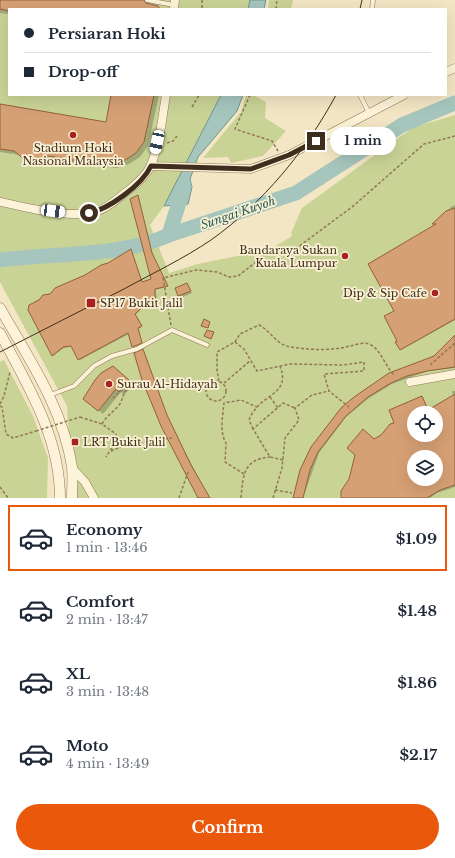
<!DOCTYPE html>
<html lang="en">
<head>
<meta charset="utf-8">
<style>
  body { margin:0; font-family:"Libre Baskerville",serif; background:#f6f6f7; color:#1f2937; height:100vh; display:flex; flex-direction:column; font-size:15px; white-space:nowrap }
  * { box-sizing:border-box; margin:0 }
  p { font-size:13px; color:#747a83 }
  .icon { flex:none; width:22px; height:22px; fill:none; stroke:currentColor; stroke-width:2; stroke-linecap:round; stroke-linejoin:round }
  .map { position:relative; height:498px; overflow:hidden }
  .side { display:flex; flex-direction:column; background:#fff; flex:1 }
  .side>* { flex:none }
  .banner { position:absolute; left:8px; top:8px; width:439px; height:88px; border-radius:0px; box-shadow:0 4px 16px #0002; display:grid; align-content:center; height:88px; padding:0 16px; background:#fff }
  .buttons { position:absolute; left:407px; top:406px; display:grid; gap:8px }
  .buttons a { display:grid; place-items:center; width:36px; height:36px; border-radius:50%; background:#fff; box-shadow:0 4px 16px #0002; font-size:20px }
  .end { position:absolute; width:18px; height:18px; margin:-9px; border:5px solid #3f2e1d; background:#fff; box-shadow:0 0 0 2px #fff }
  .from { border-radius:50% }
  .bubble { position:absolute; height:28px; border-radius:14px; background:#fff; box-shadow:0 4px 16px #0002; font-size:13px; font-weight:800; line-height:28px; text-align:center }
  .car { position:absolute; width:12px; height:24px; margin:-12px -6px; border-radius:5px; box-shadow:0 0 3px 1px #0007; background:linear-gradient(#fff 24%,#345 0 40%,#fff 0 76%,#345 0 86%,#fff 0) }
  .banner b { display:flex; align-items:center; gap:14px; height:38px; font-size:15px }
  .banner b+b { border-top:1px solid #e0e1e3 }
  .banner i { width:10px; height:10px; background:#1f2937 }
  ul { padding:7px 0 0; list-style:none }
  li { display:flex; align-items:center; gap:12px; height:66px; margin:0 8px 6px; padding:0 8px; border:2px solid transparent; border-radius:0px }
  li div { flex:1 }
  li b { display:block; font-size:15px }
  li em { font-style:normal; font-weight:800 }
  li.on { border-color:#ea580c }
  li>.icon { width:36px; height:36px; stroke-width:1.5 }
  .primary-button { display:flex; gap:8px; margin-top:auto; padding:8px 16px }
  .primary-button a { flex:1; height:46px; border-radius:24px; background:#ea580c; color:#fff; font-size:16px; font-weight:800; line-height:46px; text-align:center }
  .map>svg:first-child { display:block }
</style>
</head>
<body>
<div class="map">
<svg width="455" height="498" viewBox="0 0 455 498">
  <rect width="100%" height="100%" fill="#f3e6c4"/>
  <g fill="#cad396" fill-rule="evenodd">
    <path d="M0,0H250L248,9H9V95H221L164,206L150,225L169,273L198,264L271,249L292,236L291,233L302,208L412,128L455,115V498H72L67,406L0,282ZM414,413H436V435H414ZM414,457H436V479H414Z"/>
    <polygon points="269,0 293,0 291,9 268,9"/>
    <polygon points="246,95 253,95 266,102 265,118 286,131 263,156 231,163 228,157 203,158 241,112"/>
    <polygon points="4,360 33,416 48,458 47,498 0,498 0,362"/>
  </g>
  <g fill="#a6c6bd" stroke="#6b968c">
    <polygon points="250,0 266,0 264,9 248,9"/>
    <polygon points="221,95 243,95 237,111 198,157 190,179 192,187 188,204 164,206"/>
  </g>
  <g fill="#0003" fill-rule="evenodd">
    <polygon points="0,0 162,0 151,1 147,4 160,9 9,9 9,14 0,13"/>
    <polygon points="112,95 159,95 148,146 140,157 129,164 117,168 53,160 38,165 30,164 20,155 0,152 0,105 107,123"/>
    <polygon points="138,197 153,255 167,287 155,290 158,302 144,306 135,315 142,327 138,329 142,343 134,347 129,334 80,360 72,346 64,348 53,356 30,305 34,302 78,278 86,276 90,272 109,264 131,250 142,283 152,280"/>
    <polygon points="455,205 455,320 401,350 396,342 398,341 395,311 438,225 433,224 451,207"/>
    <polygon points="187,284 192,293 181,298 176,289"/>
    <polygon points="455,336 455,368 428,371 392,384 369,398 346,417 319,453 303,498 295,498 301,471 342,409 434,356"/>
    <polygon points="143,351 167,417 209,498 200,498 186,474 162,426"/>
    <polygon points="112,368 133,385 124,395 121,392 103,414 89,403"/>
    <path d="M452,391H455V487L437,493L430,498H342L374,440L395,423L390,410L428,411L453,396ZM414,413H436V435H414ZM414,457H436V479H414Z"/>
  </g>
  <g fill="none" stroke-linecap="round" stroke-linejoin="round">
    <g stroke="#a6c6bd" stroke-width="15">
      <polyline points="169,235 184,186"/>
      <path d="M0,260C53,253 121,257 169,235L296,193L402,125L455,103"/>
    </g>
  </g>
  <g fill="#d6a075" stroke="#93603a" fill-rule="evenodd">
    <polygon points="0,0 144,0 146,3 158,6 160,9 9,9 9,11 0,9"/>
    <polygon points="111,95 154,95 144,142 136,153 125,160 112,164 98,164 48,156 33,161 25,160 14,151 0,149 0,104 106,122"/>
    <polygon points="138,195 152,253 168,286 155,289 155,298 158,301 144,306 135,314 142,326 138,328 142,343 132,347 128,333 78,360 71,346 63,347 52,356 28,310 29,305 39,300 43,295 50,294 55,288 85,275 101,265 108,263 131,249 142,282 151,279 130,199"/>
    <polygon points="455,208 455,319 400,350 395,342 397,341 384,316 394,311 368,264 436,224 432,224 446,211"/>
    <polygon points="187,283 191,291 178,296 175,288"/>
    <polygon points="204,319 210,322 208,328 201,326"/>
    <polygon points="207,330 214,332 211,339 204,336"/>
    <polygon points="455,335 455,367 427,371 407,376 391,383 368,397 346,416 318,452 310,470 303,498 293,498 300,470 311,447 341,408 354,397 389,373 434,356"/>
    <polygon points="143,349 167,415 191,465 210,498 198,498 161,426 142,380 134,353"/>
    <polygon points="113,366 129,380 119,392 116,389 98,411 83,399 95,380 101,373"/>
    <path d="M455,394V485L440,490L427,498H341V491L349,479L355,455L347,448L363,429L374,439L381,435L390,424L394,423L389,410L422,396L428,410ZM414,413H436V435H414ZM414,457H436V479H414Z"/>
  </g>
  <g fill="none" stroke-linecap="round" stroke-linejoin="round">
    <defs>
      <g id="service">
        <polyline points="147,0 174,5"/>
        <polyline points="372,9 373,0"/>
        <polyline points="360,95 369,113"/>
        <polyline points="50,395 74,386 94,366 112,356 137,349 172,330 207,345"/>
      </g>
      <g id="minor">
        <polyline points="174,9 175,0"/>
        <polyline points="446,72 455,68"/>
        <polyline points="151,166 251,169 289,155 404,95"/>
        <path d="M0,202C27,207 71,220 97,211C108,208 116,200 125,193C134,186 145,177 150,167C160,146 162,118 166,95"/>
        <polyline points="410,382 455,374"/>
        <polyline points="72,468 85,482 94,498"/>
      </g>
      <g id="tertiary">
        <path d="M0,308C29,359 63,408 72,467C73,477 72,488 72,498"/>
        <path d="M0,333C28,386 60,437 60,498"/>
      </g>
    </defs>
    <use href="#service" stroke="#917757" stroke-width="5"/>
    <use href="#minor" stroke="#917757" stroke-width="9"/>
    <use href="#tertiary" stroke="#917757" stroke-width="11"/>
    <g stroke="#917757" stroke-width="1.5" stroke-dasharray="3 2" stroke-linecap="butt">
      <polyline points="202,0 202,9"/>
      <polyline points="276,9 277,0"/>
      <polyline points="250,95 235,129 272,141 278,151"/>
      <polyline points="192,107 199,95"/>
      <polyline points="167,143 173,141 177,136"/>
      <polyline points="171,325 163,278 196,270 217,272 229,277 238,276 265,255 298,247 352,207 424,144 455,136"/>
      <path d="M235,342L240,334L259,325C271,331 276,345 291,347C310,350 331,351 350,346C356,345 364,341 371,345C381,350 386,368 395,376"/>
      <polyline points="430,365 455,343"/>
      <polyline points="218,381 219,378 217,372 217,352 235,342 244,349 257,371 290,364 343,365 364,362 364,371 324,374 329,391 349,407"/>
      <circle cx="216" cy="391" r="10"/>
      <polyline points="224,383 250,361"/>
      <polyline points="270,397 278,408"/>
      <polyline points="0,404 4,396 10,372"/>
      <polyline points="0,406 2,407 6,434 13,438 36,431"/>
      <polyline points="80,417 102,424 116,434 116,441 106,457"/>
      <path d="M102,424C108,414 116,410 120,404C123,398 123,394 127,389L125,387L112,399"/>
      <path d="M253,429L249,420C251,415 254,410 258,406C272,392 289,390 280,366"/>
      <polyline points="111,451 127,444 172,438"/>
      <polyline points="283,460 270,457 253,429 283,403 295,408"/>
      <path d="M244,474L225,462L226,443C219,432 223,415 224,403L241,400L257,407"/>
      <polyline points="0,487 8,498"/>
      <polyline points="275,490 292,493"/>
      <polyline points="179,498 188,472"/>
      <path d="M241,498C243,476 243,459 270,457"/>
      <polyline points="273,498 282,468 285,438 299,420 295,408 312,395 329,391"/>
    </g>
    <use href="#service" stroke="#fdf3d8" stroke-width="4"/>
    <use href="#minor" stroke="#fdf3d8" stroke-width="8"/>
    <use href="#tertiary" stroke="#fdf3d8" stroke-width="10"/>
    <g stroke="#3f2e1d" stroke-width="1">
      <polyline points="360,9 362,0"/>
      <path d="M0,352C41,331 82,310 124,289C153,273 183,259 211,240C263,203 306,151 336,95"/>
    </g>
    <polyline stroke="#917757" stroke-width="1.5" stroke-dasharray="3 2" stroke-linecap="butt" points="36,431 80,417"/>
  </g>
  <g fill="none" stroke-linecap="round" stroke-linejoin="round">
    <path stroke="#3f2e1d" stroke-width="5" d="M89,213C109,209 142,185 151,166L251,169L289,155L316,141"/>
  </g>
  <g fill="#a72320" stroke="#faf0d4" stroke-width="1.5">
    <circle cx="73" cy="135" r="4"/>
    <circle cx="345" cy="256" r="4"/>
    <circle cx="435" cy="293" r="4"/>
    <rect x="86" y="298" width="10" height="10" rx="2"/>
    <circle cx="109" cy="384" r="4"/>
    <rect x="71" y="438" width="8" height="8" rx="2"/>
  </g>
  <g text-anchor="middle" stroke-width="3.5" stroke-linejoin="round" paint-order="stroke">
    <g font-size="11" fill="#3f2e1d" stroke="#faf0d4" text-anchor="start">
      <text x="73" y="152" text-anchor="middle">Stadium Hoki<tspan x="73" dy="13">Nasional Malaysia</tspan></text>
      <text x="337" y="254" text-anchor="end">Bandaraya Sukan<tspan x="337" dy="13">Kuala Lumpur</tspan></text>
      <text x="427" y="297" text-anchor="end">Dip &amp; Sip Cafe</text>
      <text x="100" y="307">SP17 Bukit Jalil</text>
      <text x="117" y="388">Surau Al-Hidayah</text>
      <text x="83" y="446">LRT Bukit Jalil</text>
    </g>
    <g font-size="12" font-style="italic" fill="#2b605e" stroke="#faf0d4">
      <text transform="translate(238 213) rotate(-19)" y="4">Sungai Kuyoh</text>
    </g>
  </g>
</svg>
<div class="buttons">
<a><svg class="icon" aria-label="locate" viewBox="0 0 24 24"><circle cx="12" cy="12" r="6"/><path d="M12 2v4M12 18v4M2 12h4M18 12h4"/></svg></a>
<a><svg class="icon" aria-label="layers" viewBox="0 0 24 24"><path d="M12 4l9 5-9 5-9-5zM3 14l9 5 9-5"/></svg></a>
</div>
<i class="end from" style="left:89px;top:213px"></i>
<i class="end" style="left:316px;top:141px"></i>
<div class="bubble" style="left:330px;top:127px;width:66px">1 min</div>
<i class="car" style="left:157px;top:142px;rotate:192deg"></i>
<i class="car" style="left:53px;top:211px;rotate:97deg"></i>
<div class="banner">
<b><i class="from"></i>Persiaran Hoki</b>
<b><i></i>Drop-off</b>
</div>
</div>
<section class="side">
<ul>
<li class="on"><svg class="icon" aria-label="car" viewBox="0 0 24 24"><path d="M5 17H2v-5l4-1 3-4h7l3 4 3 1v5h-3M9 17h6M6 11h13"/><circle cx="7" cy="17" r="2"/><circle cx="17" cy="17" r="2"/></svg><div><b>Economy</b><p>1 min · 13:46</p></div><em>$1.09</em></li>
<li><svg class="icon" aria-label="car" viewBox="0 0 24 24"><path d="M5 17H2v-5l4-1 3-4h7l3 4 3 1v5h-3M9 17h6M6 11h13"/><circle cx="7" cy="17" r="2"/><circle cx="17" cy="17" r="2"/></svg><div><b>Comfort</b><p>2 min · 13:47</p></div><em>$1.48</em></li>
<li><svg class="icon" aria-label="car" viewBox="0 0 24 24"><path d="M5 17H2v-5l4-1 3-4h7l3 4 3 1v5h-3M9 17h6M6 11h13"/><circle cx="7" cy="17" r="2"/><circle cx="17" cy="17" r="2"/></svg><div><b>XL</b><p>3 min · 13:48</p></div><em>$1.86</em></li>
<li><svg class="icon" aria-label="car" viewBox="0 0 24 24"><path d="M5 17H2v-5l4-1 3-4h7l3 4 3 1v5h-3M9 17h6M6 11h13"/><circle cx="7" cy="17" r="2"/><circle cx="17" cy="17" r="2"/></svg><div><b>Moto</b><p>4 min · 13:49</p></div><em>$2.17</em></li>
</ul>
<div class="primary-button"><a>Confirm</a></div>
</section>
</body>
</html>
